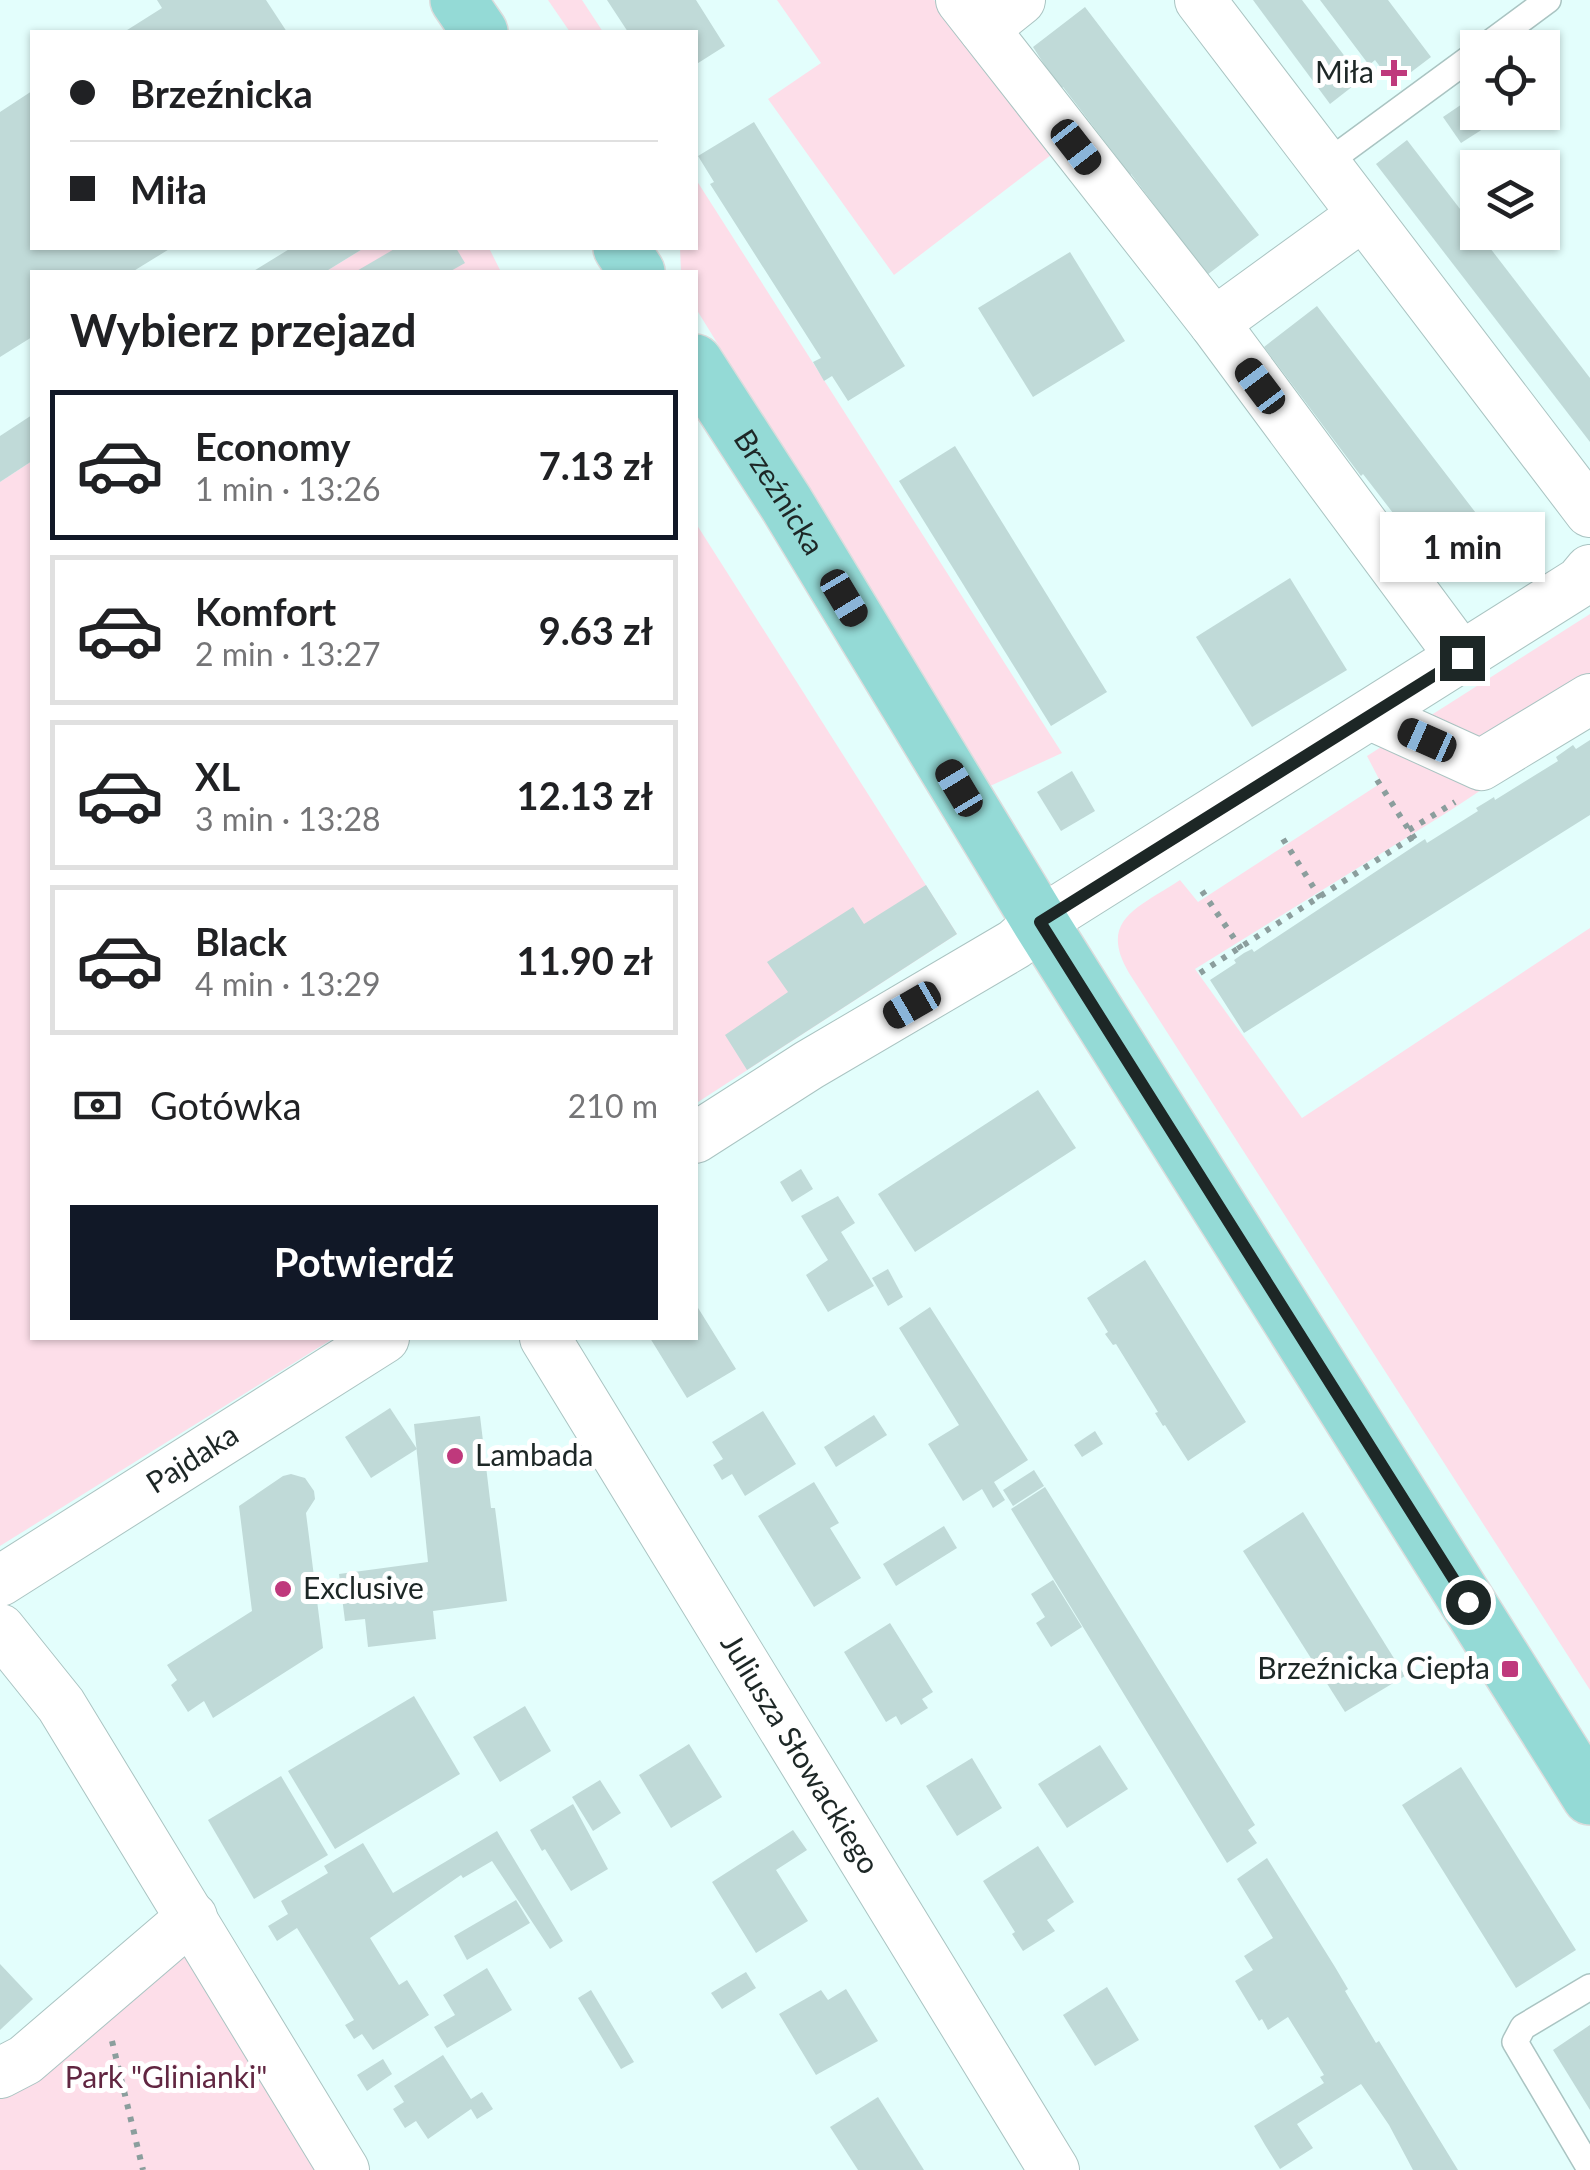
<!DOCTYPE html>
<html lang="pl">
<head>
<meta charset="utf-8">
<style>
  body { margin:0; font-family:Lato,sans-serif; background:#f2f2f2; color:#202124; height:100vh; display:flex; flex-direction:column; font-size:38px; white-space:nowrap }
  * { box-sizing:border-box; margin:0 }
  p { font-size:32px; color:#757577 }
  .icon { flex:none; width:55px; height:55px; fill:none; stroke:currentColor; stroke-width:2; stroke-linecap:round; stroke-linejoin:round }
  .map { position:relative; flex:1; overflow:hidden }
  .details { position:absolute; left:30px; top:270px; width:668px; height:1070px; display:flex; flex-direction:column; background:#fff; border-radius:0px; box-shadow:0 2px 8px #0004 }
  .details>* { flex:none }
  .banner { position:absolute; left:30px; top:30px; width:668px; height:220px; border-radius:0px; box-shadow:0 2px 8px #0004; display:grid; align-content:center; height:220px; padding:0 40px; background:#fff }
  .tools { position:absolute; left:1460px; top:30px; display:grid; gap:20px }
  .tools a { display:grid; place-items:center; width:100px; height:100px; border-radius:0px; background:#fff; box-shadow:0 2px 8px #0004; font-size:50px }
  .end { position:absolute; width:45px; height:45px; margin:-22px; border:12px solid #1d2726; background:#fff; box-shadow:0 0 0 5px #fff }
  .from { border-radius:50% }
  .bubble { position:absolute; height:70px; border-radius:0px; background:#fff; box-shadow:0 2px 8px #0004; font-size:32px; font-weight:700; line-height:70px; text-align:center }
  .car { position:absolute; width:30px; height:60px; margin:-30px -15px; border-radius:12px; box-shadow:0 0 8px 2px #0007; background:linear-gradient(#222 24%,#8ab4d8 0 40%,#222 0 76%,#8ab4d8 0 86%,#222 0) }
  .banner b { display:flex; align-items:center; gap:35px; height:95px; font-size:38px }
  .banner b+b { border-top:2px solid #e0e0e0 }
  .banner i { width:25px; height:25px; background:#202124 }
  ul { padding:0; list-style:none }
  li { display:flex; align-items:center; gap:30px; height:150px; margin:0 20px 15px; padding:0 20px; border:5px solid #e0e0e0; border-radius:0px }
  li div { flex:1 }
  li b { display:block; font-size:38px }
  li em { font-style:normal; font-weight:700 }
  li.current { border-color:#111827 }
  li>.icon { width:90px; height:90px; stroke-width:1.5 }
  h2 { padding:0 40px; font-size:45px; line-height:120px }
  .pay { display:flex; align-items:center; gap:25px; height:110px; padding:0 40px; font-size:38px }
  .pay p { margin-inline-start:auto }
  .action { display:flex; gap:20px; margin-top:auto; padding:20px 40px }
  .action a { flex:1; height:115px; border-radius:0px; background:#111827; color:#fff; font-size:40px; font-weight:700; line-height:115px; text-align:center }
  .map>svg:first-child { display:block }
</style>
</head>
<body>
<div class="map">
<svg width="1590" height="2170" viewBox="0 0 1590 2170">
  <rect width="100%" height="100%" fill="#e3fefc"/>
  <g fill="#fddee9">
    <polygon points="548,0 582,0 603,32 570,32"/>
    <polygon points="777,0 934,0 1051,155 894,275 768,99 821,63"/>
    <polygon points="695,178 1062,753 990,786 695,307 695,272 681,272 680,248 695,248"/>
    <polygon points="364,248 489,248 501,272 325,272"/>
    <polygon points="32,461 32,1338 334,1338 0,1546 0,482"/>
    <polygon points="695,522 957,934 695,1104"/>
    <path d="M1590,614V718L1451,810L1195,969L1302,1118L1590,928V1690L1129,973C1097,919 1140,907 1180,880L1198,902L1381,783L1367,756Z"/>
    <polygon points="190,1933 325,2170 0,2170 0,2081"/>
  </g>
  <g fill="#c0dad8">
    <polygon points="157,0 266,0 287,32 124,32 162,8"/>
    <polygon points="607,0 696,0 725,46 695,65 695,32 628,32"/>
    <polygon points="1253,0 1302,0 1362,79 1330,104"/>
    <polygon points="1320,0 1388,0 1431,57 1394,85 1375,60 1369,65"/>
    <polygon points="1085,7 1259,235 1207,275 1131,174 1128,177 1116,162 1119,160 1063,87 1060,89 1033,47"/>
    <polygon points="32,91 32,248 171,248 132,272 32,272 32,337 0,357 0,112"/>
    <polygon points="1468,100 1486,127 1461,143 1443,117"/>
    <polygon points="754,122 905,366 848,401 832,376 824,381 813,362 821,358 710,184 714,182 698,156"/>
    <polygon points="1407,140 1590,378 1590,442 1376,164"/>
    <polygon points="291,248 364,248 325,272 252,272"/>
    <polygon points="396,248 456,248 465,263 449,272 355,272"/>
    <polygon points="1070,252 1125,341 1033,397 978,308"/>
    <polygon points="1317,306 1492,534 1440,574 1363,474 1361,476 1264,347"/>
    <polygon points="32,415 32,461 0,482 0,436"/>
    <polygon points="955,446 1107,692 1051,726 899,481"/>
    <polygon points="1290,578 1347,670 1252,727 1196,637"/>
    <polygon points="1590,740 1590,815 1244,1033 1210,980 1236,963 1234,960 1244,953 1252,949 1254,952 1425,839 1427,843 1478,811 1476,808 1486,802 1494,797 1495,800 1558,761 1556,757 1573,745 1576,749"/>
    <polygon points="1072,771 1095,811 1061,831 1037,792"/>
    <polygon points="926,885 957,934 747,1070 725,1035 788,992 767,962 853,907 864,924"/>
    <polygon points="1038,1090 1076,1148 915,1252 878,1194"/>
    <polygon points="801,1169 813,1189 792,1202 780,1182"/>
    <polygon points="838,1196 855,1223 841,1232 874,1286 828,1312 806,1275 828,1260 801,1216"/>
    <polygon points="1145,1260 1246,1422 1188,1461 1165,1425 1163,1426 1155,1413 1158,1412 1116,1344 1113,1345 1105,1334 1108,1332 1087,1298"/>
    <polygon points="888,1269 903,1297 888,1306 872,1278"/>
    <polygon points="695,1303 736,1369 687,1398 650,1338 695,1338"/>
    <polygon points="930,1307 1028,1460 994,1482 1005,1500 993,1508 982,1489 963,1501 928,1444 959,1425 899,1328"/>
    <polygon points="390,1408 417,1449 371,1478 345,1437"/>
    <polygon points="763,1411 796,1464 745,1496 732,1474 722,1480 713,1465 723,1459 712,1442"/>
    <polygon points="874,1415 887,1435 836,1467 824,1447"/>
    <polygon points="480,1416 491,1508 495,1508 507,1601 433,1611 436,1639 368,1647 365,1619 345,1621 339,1574 428,1562 414,1424"/>
    <polygon points="1095,1431 1103,1444 1082,1457 1074,1445"/>
    <polygon points="1034,1470 1044,1486 1013,1506 1003,1490"/>
    <polygon points="291,1474 305,1478 314,1491 315,1499 306,1513 323,1648 213,1718 204,1701 188,1712 171,1685 177,1680 167,1665 252,1611 239,1506 283,1476"/>
    <polygon points="814,1482 839,1523 830,1528 861,1578 814,1607 758,1516"/>
    <polygon points="1045,1487 1255,1825 1248,1830 1257,1843 1227,1863 1011,1509"/>
    <polygon points="1303,1512 1405,1676 1345,1712 1243,1551"/>
    <polygon points="944,1526 957,1548 896,1586 883,1564"/>
    <polygon points="1053,1580 1082,1627 1051,1647 1036,1623 1045,1617 1031,1594"/>
    <polygon points="890,1623 933,1692 922,1699 928,1708 901,1725 896,1716 886,1722 844,1652"/>
    <polygon points="414,1696 460,1774 335,1849 288,1771"/>
    <polygon points="525,1706 551,1751 500,1782 473,1737"/>
    <polygon points="689,1744 722,1797 671,1828 639,1775"/>
    <polygon points="1100,1745 1128,1789 1067,1828 1038,1784"/>
    <polygon points="972,1758 1002,1808 957,1836 926,1786"/>
    <polygon points="1461,1767 1576,1950 1516,1988 1402,1805"/>
    <polygon points="281,1776 328,1855 254,1899 208,1820"/>
    <polygon points="600,1780 621,1813 593,1831 572,1797"/>
    <polygon points="573,1804 608,1869 571,1891 545,1849 542,1851 530,1830"/>
    <polygon points="793,1830 807,1850 776,1870 808,1921 756,1953 712,1882"/>
    <polygon points="497,1831 563,1941 550,1949 492,1861 463,1878 461,1875 370,1938 399,1985 407,1980 429,2015 373,2050 362,2034 354,2039 345,2025 354,2020 297,1928 277,1941 268,1926 288,1914 281,1901 328,1873 324,1866 363,1843 393,1893"/>
    <polygon points="1038,1846 1074,1902 1047,1920 1055,1931 1023,1951 1012,1934 1015,1932 983,1881"/>
    <polygon points="1267,1858 1335,1967 1348,1989 1345,1991 1376,2043 1379,2041 1458,2170 1413,2170 1389,2125 1361,2084 1297,2124 1313,2148 1280,2169 1265,2145 1254,2126 1324,2083 1320,2077 1324,2075 1288,2017 1268,2030 1262,2019 1259,2021 1235,1981 1253,1970 1244,1956 1273,1938 1237,1879"/>
    <polygon points="516,1900 530,1923 467,1960 454,1936"/>
    <polygon points="0,1964 33,1999 0,2030"/>
    <polygon points="487,1968 512,2010 447,2048 434,2027 455,2015 443,1995"/>
    <polygon points="746,1972 756,1988 722,2009 711,1993"/>
    <polygon points="1107,1987 1139,2040 1095,2066 1063,2015"/>
    <polygon points="846,1989 878,2041 816,2075 779,2014 821,1990 828,2000"/>
    <polygon points="591,1990 634,2062 621,2069 578,1998"/>
    <polygon points="1590,2025 1590,2110 1553,2050"/>
    <polygon points="443,2055 471,2099 482,2092 493,2109 477,2119 471,2109 428,2139 416,2121 405,2128 393,2109 404,2102 394,2086"/>
    <polygon points="383,2059 392,2074 367,2091 357,2075"/>
    <polygon points="878,2097 924,2170 858,2170 830,2127"/>
  </g>
  <g fill="none" stroke-linecap="round" stroke-linejoin="round">
    <defs>
      <g id="service">
        <polyline points="1483,48 1548,0"/>
        <polyline points="1324,165 1478,52"/>
        <polyline points="1590,1987 1523,2027 1515,2042 1590,2169"/>
      </g>
      <g id="minor">
        <polyline points="961,0 1214,323 1462,658"/>
        <polyline points="1200,0 1590,512"/>
        <polyline points="984,29 1020,0"/>
        <polyline points="1214,323 1363,215"/>
        <polyline points="1371,715 1481,765 1590,699"/>
        <polyline points="695,1138 809,1065 1015,944 1040,922 1580,582 1590,570"/>
        <path id="s1" d="M545,1338L1054,2170"/>
        <path id="s2" d="M0,1581L384,1338"/>
        <polyline points="0,1629 61,1705 344,2170"/>
        <polyline points="0,2073 25,2060 192,1917"/>
      </g>
      <g id="primary">
        <polyline points="458,0 480,32"/>
        <polyline points="621,248 637,272"/>
        <path id="s3" d="M695,362L786,503L1040,922L1590,1797"/>
      </g>
    </defs>
    <use href="#service" stroke="#aac4c2" stroke-width="28"/>
    <use href="#minor" stroke="#aac4c2" stroke-width="52"/>
    <use href="#primary" stroke="#dbdcdc" stroke-width="58"/>
    <g stroke="#8b9e9d" stroke-width="6" stroke-dasharray="5 8" stroke-linecap="butt">
      <polyline points="1377,780 1418,844"/>
      <polyline points="1409,830 1455,802"/>
      <polyline points="1283,839 1324,904"/>
      <polyline points="1202,891 1244,953"/>
      <polyline points="1200,973 1413,837"/>
      <polyline points="112,2041 143,2170"/>
    </g>
    <use href="#service" stroke="#fff" stroke-width="25"/>
    <use href="#minor" stroke="#fff" stroke-width="50"/>
    <use href="#primary" stroke="#94dad6" stroke-width="55"/>
  </g>
  <g fill="none" stroke-linecap="round" stroke-linejoin="round">
    <polyline stroke="#1d2726" stroke-width="12" points="1462,658 1040,922 1468,1602"/>
  </g>
  <g fill="#bf397c" stroke="#fff" stroke-width="4">
    <path d="M1389 58h10v10h10v10h-10v10h-10v-10h-10v-10h10z"/>
    <circle cx="455" cy="1456" r="10"/>
    <circle cx="283" cy="1589" r="10"/>
    <rect x="1500" y="1659" width="20" height="20" rx="5"/>
  </g>
  <g text-anchor="middle" stroke-width="10" stroke-linejoin="round" paint-order="stroke">
    <g font-size="30" fill="#1d2726" stroke="#fff" text-anchor="end">
      <text x="1374" y="83">Miła</text>
      <text x="475" y="1466" text-anchor="start">Lambada</text>
      <text x="303" y="1599" text-anchor="start">Exclusive</text>
      <text x="1490" y="1679">Brzeźnicka Ciepła</text>
    </g>
    <g font-size="30" fill="#1d2726" stroke="#fff">
      <text dy="10" stroke="none"><textPath href="#s3" startOffset="155">Brzeźnicka</textPath></text>
      <text dy="10" stroke="none"><textPath href="#s2" startOffset="228">Pajdaka</textPath></text>
      <text dy="10" stroke="none"><textPath href="#s1" startOffset="488">Juliusza Słowackiego</textPath></text>
    </g>
    <g font-size="30" fill="#612641" stroke="#fff">
      <text x="166" y="2088">Park "Glinianki"</text>
    </g>
  </g>
</svg>
<div class="tools">
<a><svg class="icon" aria-label="locate" viewBox="0 0 24 24"><circle cx="12" cy="12" r="6"/><path d="M12 2v4M12 18v4M2 12h4M18 12h4"/></svg></a>
<a><svg class="icon" aria-label="layers" viewBox="0 0 24 24"><path d="M12 4l9 5-9 5-9-5zM3 14l9 5 9-5"/></svg></a>
</div>
<i class="end from" style="left:1468px;top:1602px"></i>
<i class="end" style="left:1462px;top:658px"></i>
<div class="bubble" style="left:1380px;top:512px;width:165px">1 min</div>
<i class="car" style="left:1076px;top:147px;rotate:142deg"></i>
<i class="car" style="left:1260px;top:386px;rotate:323deg"></i>
<i class="car" style="left:844px;top:598px;rotate:149deg"></i>
<i class="car" style="left:1427px;top:740px;rotate:294deg"></i>
<i class="car" style="left:959px;top:788px;rotate:329deg"></i>
<i class="car" style="left:912px;top:1005px;rotate:240deg"></i>
<div class="banner">
<b><i class="from"></i>Brzeźnicka</b>
<b><i></i>Miła</b>
</div>
<section class="details">
<h2>Wybierz przejazd</h2>
<ul>
<li class="current"><svg class="icon" aria-label="car" viewBox="0 0 24 24"><path d="M5 17H2v-5l4-1 3-4h7l3 4 3 1v5h-3M9 17h6M6 11h13"/><circle cx="7" cy="17" r="2"/><circle cx="17" cy="17" r="2"/></svg><div><b>Economy</b><p>1 min · 13:26</p></div><em>7.13 zł</em></li>
<li><svg class="icon" aria-label="car" viewBox="0 0 24 24"><path d="M5 17H2v-5l4-1 3-4h7l3 4 3 1v5h-3M9 17h6M6 11h13"/><circle cx="7" cy="17" r="2"/><circle cx="17" cy="17" r="2"/></svg><div><b>Komfort</b><p>2 min · 13:27</p></div><em>9.63 zł</em></li>
<li><svg class="icon" aria-label="car" viewBox="0 0 24 24"><path d="M5 17H2v-5l4-1 3-4h7l3 4 3 1v5h-3M9 17h6M6 11h13"/><circle cx="7" cy="17" r="2"/><circle cx="17" cy="17" r="2"/></svg><div><b>XL</b><p>3 min · 13:28</p></div><em>12.13 zł</em></li>
<li><svg class="icon" aria-label="car" viewBox="0 0 24 24"><path d="M5 17H2v-5l4-1 3-4h7l3 4 3 1v5h-3M9 17h6M6 11h13"/><circle cx="7" cy="17" r="2"/><circle cx="17" cy="17" r="2"/></svg><div><b>Black</b><p>4 min · 13:29</p></div><em>11.90 zł</em></li>
</ul>
<div class="pay"><svg class="icon" aria-label="cash" viewBox="0 0 24 24"><path d="M3 7h18v10H3z"/><circle cx="12" cy="12" r="2"/></svg>Gotówka<p>210 m</p></div>
<div class="action"><a>Potwierdź</a></div>
</section>
</div>
</body>
</html>
